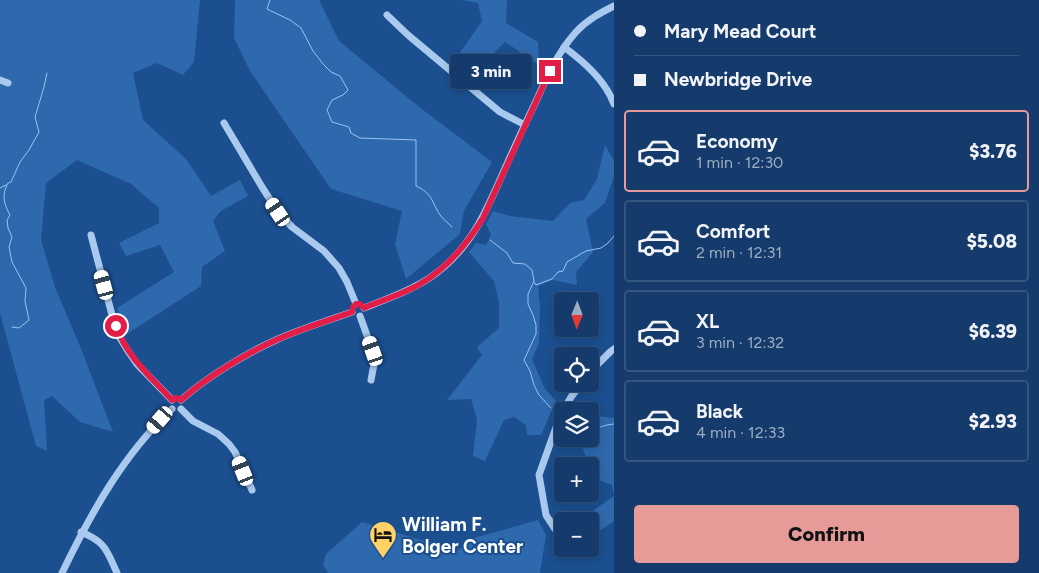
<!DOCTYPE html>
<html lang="en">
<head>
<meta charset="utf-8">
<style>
  body { margin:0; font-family:Figtree,sans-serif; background:#1d4271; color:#f1f3f6; height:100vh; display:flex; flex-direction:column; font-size:19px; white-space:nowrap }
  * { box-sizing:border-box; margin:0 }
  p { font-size:16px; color:#9dadc1 }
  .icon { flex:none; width:28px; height:28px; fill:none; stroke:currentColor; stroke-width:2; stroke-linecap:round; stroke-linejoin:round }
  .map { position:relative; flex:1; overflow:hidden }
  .drawer { display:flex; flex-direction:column; background:#143b6b; width:425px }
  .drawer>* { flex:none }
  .hud { display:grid; align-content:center; height:110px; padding:0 20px; background:#143b6b }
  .needle { width:32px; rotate:181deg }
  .buttons { position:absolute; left:554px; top:292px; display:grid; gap:10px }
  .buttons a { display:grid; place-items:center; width:45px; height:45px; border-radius:5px; background:#143b6b; box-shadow:0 2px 8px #0003,0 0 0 1px #33557e; font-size:25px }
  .end { position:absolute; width:22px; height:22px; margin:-11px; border:6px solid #e11d48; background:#fff; box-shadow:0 0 0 2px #fff }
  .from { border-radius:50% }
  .bubble { position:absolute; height:35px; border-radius:5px; background:#143b6b; box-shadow:0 2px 8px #0003,0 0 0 1px #33557e; font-size:16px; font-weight:800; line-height:35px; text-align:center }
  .car { position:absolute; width:15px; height:30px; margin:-15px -8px; border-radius:6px; box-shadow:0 0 4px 1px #0007; background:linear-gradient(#fff 24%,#345 0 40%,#fff 0 76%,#345 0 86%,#fff 0) }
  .hud b { display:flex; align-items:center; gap:18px; height:48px; font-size:19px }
  .hud b+b { border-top:1px solid #33557e }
  .hud i { width:12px; height:12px; background:#f1f3f6 }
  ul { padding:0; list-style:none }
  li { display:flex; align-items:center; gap:15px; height:82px; margin:0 10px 8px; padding:0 10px; border:2px solid #33557e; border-radius:5px }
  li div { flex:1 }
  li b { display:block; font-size:19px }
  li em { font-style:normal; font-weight:800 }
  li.on { border-color:#e69b98 }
  li>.icon { width:45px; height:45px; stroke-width:1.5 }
  .cta { display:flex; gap:10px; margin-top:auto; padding:10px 20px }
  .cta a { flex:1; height:58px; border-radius:5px; background:#e69b98; color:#111; font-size:20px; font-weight:800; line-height:58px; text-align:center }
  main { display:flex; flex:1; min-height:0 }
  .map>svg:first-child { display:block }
</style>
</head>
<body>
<main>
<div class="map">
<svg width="614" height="573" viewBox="0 0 614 573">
  <rect width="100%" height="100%" fill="#1b4f8f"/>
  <g fill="#2e69ad">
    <polygon points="0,0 200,0 194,62 183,75 157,63 133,73 143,120 186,159 211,196 240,180 248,196 221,211 213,221 225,251 202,267 201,286 127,334 117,308 174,272 160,245 126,256 119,243 159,223 159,208 131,184 77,160 46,183 41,240 55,287 82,351 113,432 80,422 52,396 44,400 47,451 36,446 0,313"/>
    <polygon points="235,0 319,0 339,41 418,106 492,162 464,211 460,234 406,279 395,244 402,211 331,189 250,71 234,38"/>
    <polygon points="462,0 507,0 506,23 538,42 539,65 505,42 475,72 457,57 482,21 478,3"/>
    <polygon points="605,145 614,161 614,176 605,203 586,219 593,252 576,272 577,285 552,280 538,286 540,307 539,343 532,359 545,389 556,401 541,435 527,435 526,425 514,417 504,420 485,461 473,456 477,420 471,399 447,400 482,355 477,347 499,328 499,302 494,281 469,252 476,243 486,245 491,235 486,224 493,211 510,216 553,221 570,203 584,200 597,179"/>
    <polygon points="590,415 613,418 614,417 614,521 595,534 590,532 590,521 581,521 584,517 614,496 612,485 596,479 591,470 581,444 566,439 590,439"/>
    <polygon points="538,520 546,535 540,573 326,573 328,572 323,565 326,554 362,522 457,551 474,538"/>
  </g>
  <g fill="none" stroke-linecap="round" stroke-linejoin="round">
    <g stroke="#9cc4f0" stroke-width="1">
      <path d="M270,0L267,9L290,20L301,28L313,51L324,65L331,72L340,76L348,90L343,95L332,100L327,110L332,122L349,127L351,133L360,138L416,140V186C433,194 431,201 440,215C443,219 448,223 452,227"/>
      <path d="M8,183C1,195 4,204 10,215L7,220L8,228L12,237L9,247L12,262L26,288L25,301L29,320L19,328L12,327"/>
      <polyline points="9,183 11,182 20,162 29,150 39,132 35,117 44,87 47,73"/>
      <polyline points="0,188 6,185"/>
      <polyline points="490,240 507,253 513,263 525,264 532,270 534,281 528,294 528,304 533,315 536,325 536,334 524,360 530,371 534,385 539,395 551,408"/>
      <polyline points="534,282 536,285 552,279 558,272 563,271 567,262 586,251 601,248 608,243 614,236"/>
      <path d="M590,434C598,427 604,425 614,424"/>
    </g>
    <g stroke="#a9c9ee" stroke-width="7">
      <polyline points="387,15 408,35 500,112 525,125"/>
      <path d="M564,47C584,62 605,80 614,104"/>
      <polyline points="0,80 8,83"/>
      <polyline points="224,123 262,187 278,212 292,227 324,251 339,268 347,282 356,304"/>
      <polyline points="91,235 112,315 120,338 128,351 137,364 172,400"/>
      <path d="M364,308C392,297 422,287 445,266C475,239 487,209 503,173C514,148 526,122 538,97C548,74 559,51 576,32C587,20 600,13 614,6"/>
      <polyline points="360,316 373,352 374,364 371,380"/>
      <polyline points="590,372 610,352 614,349"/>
      <path d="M181,400C207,377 245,354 276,340C300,329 327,321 352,312"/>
      <polyline points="181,409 193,421 218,434 229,444 235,452 252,490"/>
      <polyline points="563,411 571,397 581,384"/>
      <polyline points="562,413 559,419 539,475 546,515 555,529 562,534"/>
      <path d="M81,532C106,542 107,551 117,573"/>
      <path d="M62,573C91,513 123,455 172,409"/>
    </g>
  </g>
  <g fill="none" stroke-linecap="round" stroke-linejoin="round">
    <path stroke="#e11d48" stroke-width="6" d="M116,326C127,357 151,377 172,400L176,398L181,400C207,377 245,354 276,340C300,329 327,321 352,312L353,307L356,304H360L364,308C383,300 403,294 420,284C448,268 467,244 483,218L550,71"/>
  </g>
  <defs>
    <symbol id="hotel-pin" viewBox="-11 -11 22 30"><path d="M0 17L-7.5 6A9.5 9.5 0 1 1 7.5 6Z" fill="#ffd166" stroke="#1b4f8f"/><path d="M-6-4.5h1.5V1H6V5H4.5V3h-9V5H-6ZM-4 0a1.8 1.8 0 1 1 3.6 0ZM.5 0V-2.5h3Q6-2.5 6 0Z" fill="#111"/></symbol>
  </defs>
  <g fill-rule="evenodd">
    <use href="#hotel-pin" x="367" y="519" width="32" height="43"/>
  </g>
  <g text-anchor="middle" stroke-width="4" stroke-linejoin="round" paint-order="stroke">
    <g font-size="19" font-weight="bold" fill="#fff" stroke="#1b4f8f" text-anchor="start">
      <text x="402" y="531">William F.<tspan x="402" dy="22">Bolger Center</tspan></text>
    </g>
  </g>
</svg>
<div class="buttons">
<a><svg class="needle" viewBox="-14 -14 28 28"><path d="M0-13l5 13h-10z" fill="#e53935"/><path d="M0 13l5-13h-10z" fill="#9dadc1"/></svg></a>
<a><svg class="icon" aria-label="locate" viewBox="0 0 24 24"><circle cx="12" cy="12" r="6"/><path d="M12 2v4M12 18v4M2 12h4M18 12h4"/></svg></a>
<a><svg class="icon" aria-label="layers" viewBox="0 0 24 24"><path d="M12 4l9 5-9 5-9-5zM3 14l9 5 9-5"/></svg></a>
<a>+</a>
<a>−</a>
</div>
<i class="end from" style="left:116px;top:326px"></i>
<i class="end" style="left:550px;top:71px"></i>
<div class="bubble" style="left:450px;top:54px;width:82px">3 min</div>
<i class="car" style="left:278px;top:212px;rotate:326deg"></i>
<i class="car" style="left:104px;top:285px;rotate:345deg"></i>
<i class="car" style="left:373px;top:351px;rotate:341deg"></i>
<i class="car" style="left:160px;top:420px;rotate:221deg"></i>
<i class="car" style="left:243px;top:471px;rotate:338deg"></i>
</div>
<section class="drawer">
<div class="hud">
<b><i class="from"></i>Mary Mead Court</b>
<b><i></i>Newbridge Drive</b>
</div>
<ul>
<li class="on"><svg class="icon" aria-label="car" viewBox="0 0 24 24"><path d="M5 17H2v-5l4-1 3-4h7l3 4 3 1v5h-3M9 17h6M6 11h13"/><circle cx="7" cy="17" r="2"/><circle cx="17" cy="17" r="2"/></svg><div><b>Economy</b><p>1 min · 12:30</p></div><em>$3.76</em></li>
<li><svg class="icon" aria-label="car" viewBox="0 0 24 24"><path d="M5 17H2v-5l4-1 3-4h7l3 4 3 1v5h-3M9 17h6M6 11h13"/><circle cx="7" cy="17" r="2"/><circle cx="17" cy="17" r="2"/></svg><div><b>Comfort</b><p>2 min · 12:31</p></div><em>$5.08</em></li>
<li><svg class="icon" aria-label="car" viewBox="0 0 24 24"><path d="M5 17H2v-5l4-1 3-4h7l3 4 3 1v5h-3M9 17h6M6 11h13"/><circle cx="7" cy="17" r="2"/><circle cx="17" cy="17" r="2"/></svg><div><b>XL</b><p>3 min · 12:32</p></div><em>$6.39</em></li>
<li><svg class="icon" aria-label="car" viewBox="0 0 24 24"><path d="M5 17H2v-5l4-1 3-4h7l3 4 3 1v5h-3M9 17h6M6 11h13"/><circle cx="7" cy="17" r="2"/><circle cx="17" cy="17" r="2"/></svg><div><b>Black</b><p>4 min · 12:33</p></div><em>$2.93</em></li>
</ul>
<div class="cta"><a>Confirm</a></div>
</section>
</main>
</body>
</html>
